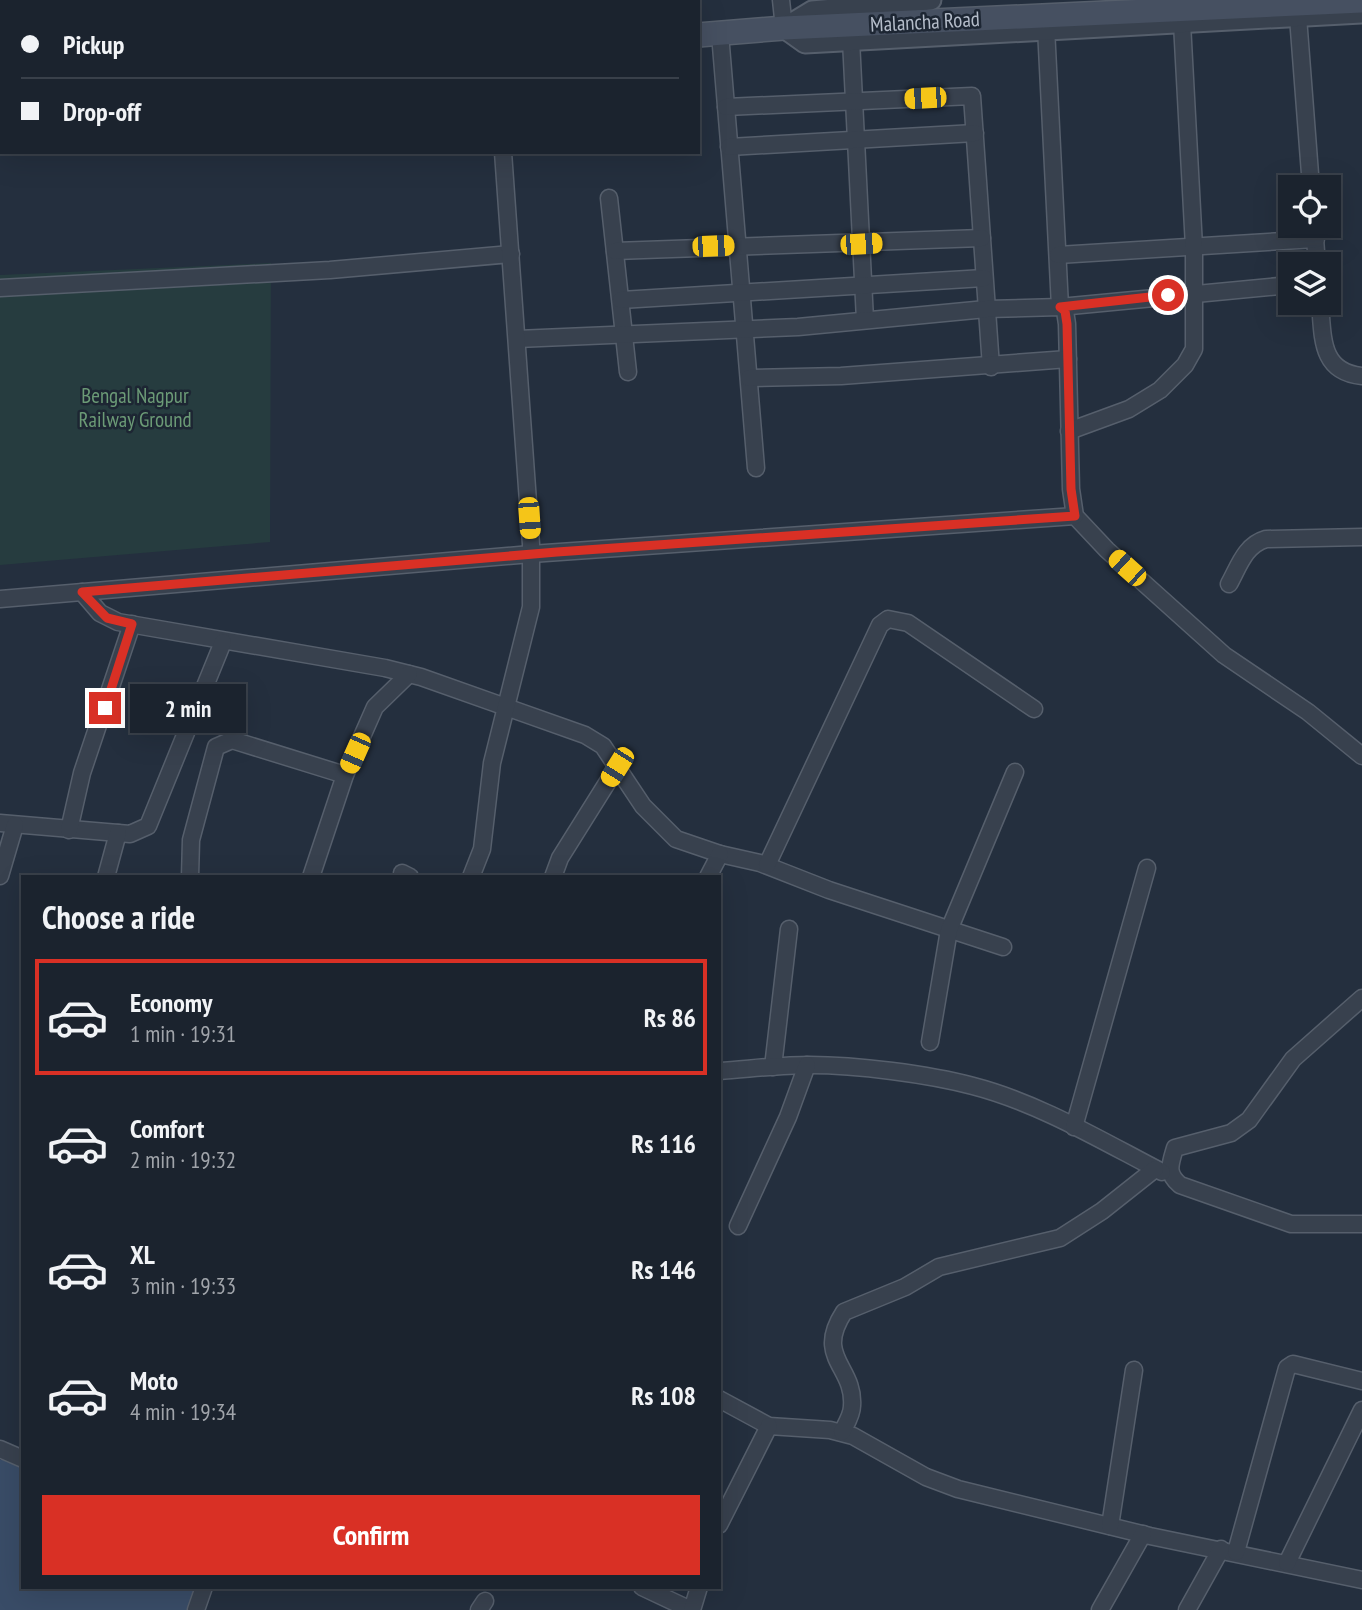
<!DOCTYPE html>
<html lang="en">
<head>
<meta charset="utf-8">
<style>
  body { margin:0; font-family:"PT Sans Narrow",sans-serif; background:#282f3a; color:#f1f3f6; height:100vh; display:flex; flex-direction:column; font-size:26px; white-space:nowrap }
  * { box-sizing:border-box; margin:0 }
  p { font-size:23px; color:#a0a4aa }
  .icon { flex:none; width:38px; height:38px; fill:none; stroke:currentColor; stroke-width:2; stroke-linecap:round; stroke-linejoin:round }
  .map { position:relative; flex:1; overflow:hidden }
  .side { position:absolute; left:21px; top:875px; width:700px; height:714px; display:flex; flex-direction:column; background:#1b232e; border-radius:0px; box-shadow:0 7px 28px #0002,0 0 0 2px #39404a }
  .side>* { flex:none }
  .banner { position:absolute; left:0px; top:0px; width:700px; height:154px; box-shadow:0 7px 28px #0002,0 0 0 2px #39404a; display:grid; align-content:center; height:154px; padding:0 21px; background:#1b232e }
  .tools { position:absolute; left:1278px; top:175px; display:grid; gap:14px }
  .tools a { display:grid; place-items:center; width:63px; height:63px; border-radius:0px; background:#1b232e; box-shadow:0 7px 28px #0002,0 0 0 2px #39404a; font-size:35px }
  .end { position:absolute; width:32px; height:32px; margin:-16px; border:9px solid #d93025; background:#fff; box-shadow:0 0 0 4px #fff }
  .from { border-radius:50% }
  .bubble { position:absolute; height:49px; border-radius:0px; background:#1b232e; box-shadow:0 7px 28px #0002,0 0 0 2px #39404a; font-size:23px; font-weight:700; line-height:49px; text-align:center }
  .car { position:absolute; width:21px; height:42px; margin:-21px -10px; border-radius:9px; box-shadow:0 0 5px 2px #0007; background:linear-gradient(#f5c518 24%,#345 0 40%,#f5c518 0 76%,#345 0 86%,#f5c518 0) }
  .banner b { display:flex; align-items:center; gap:24px; height:66px; font-size:26px }
  .banner b+b { border-top:2px solid #39404a }
  .banner i { width:18px; height:18px; background:#f1f3f6 }
  ul { padding:0; list-style:none }
  li { display:flex; align-items:center; gap:21px; height:116px; margin:0 14px 10px; padding:0 7px; border:4px solid transparent; border-radius:0px }
  li div { flex:1 }
  li b { display:block; font-size:26px }
  li em { font-style:normal; font-weight:700 }
  li.selected { border-color:#d93025 }
  li>.icon { width:63px; height:63px; stroke-width:1.5 }
  h2 { padding:0 21px; font-size:32px; line-height:84px }
  .cta { display:flex; gap:14px; margin-top:auto; padding:14px 21px }
  .cta a { flex:1; height:80px; border-radius:0px; background:#d93025; color:#fff; font-size:28px; font-weight:700; line-height:80px; text-align:center }
  .map>svg:first-child { display:block }
</style>
</head>
<body>
<div class="map">
<svg width="1362" height="1610" viewBox="0 0 1362 1610">
  <rect width="100%" height="100%" fill="#242f3e"/>
  <polygon fill="#263c3f" points="271,263 270,542 0,565 0,275"/>
  <polygon fill="#394c67" points="8,1454 23,1461 23,1587 208,1587 201,1610 0,1610 0,1460"/>
  <g fill="none" stroke-linecap="round" stroke-linejoin="round">
    <defs>
      <g id="minor">
        <polyline points="219,0 219,2"/>
        <polyline points="357,0 357,2"/>
        <polyline points="492,0 492,2"/>
        <polyline points="781,0 784,28"/>
        <polyline points="1298,17 1311,187"/>
        <polyline points="1046,28 1060,307 1290,285"/>
        <polyline points="720,34 756,468"/>
        <polyline points="851,40 865,320"/>
        <polyline points="726,107 972,96 991,367"/>
        <polyline points="729,147 975,133"/>
        <polyline points="609,198 628,372"/>
        <polyline points="1314,226 1317,264"/>
        <polyline points="615,251 982,238"/>
        <polyline points="1058,255 1316,239"/>
        <polyline points="0,288 330,270 511,254"/>
        <polyline points="621,300 984,278"/>
        <path d="M1320,303C1323,337 1320,372 1362,376"/>
        <polyline points="517,339 798,327 986,309 1060,307 1065,311 1067,324 1071,489 1075,516 1107,550 1224,655 1308,712 1362,756"/>
        <polyline points="749,378 841,376 1068,359"/>
        <polyline points="1069,431 1129,409 1160,390 1185,365 1194,349 1194,247 1182,23"/>
        <path d="M1229,584C1239,566 1245,545 1266,539L1362,537"/>
        <polyline points="82,592 100,613 118,622 385,668 421,677 585,735 603,746 643,806 676,839 720,854 760,863 829,890 1003,947"/>
        <polyline points="0,599 531,554 1075,516"/>
        <polyline points="0,823 130,834 148,826 223,642"/>
        <polyline points="69,830 82,773 132,624"/>
        <polyline points="767,865 880,625 888,619 908,623 1034,709"/>
        <polyline points="402,873 410,877"/>
        <polyline points="0,876 15,825"/>
        <polyline points="106,877 118,833"/>
        <polyline points="190,877 191,840 216,747 232,740 345,775"/>
        <polyline points="311,877 345,775 375,707 409,674"/>
        <polyline points="471,877 482,849 492,763 531,607 531,544 503,152"/>
        <polyline points="553,877 560,858 617,767"/>
        <polyline points="708,877 720,854"/>
        <path d="M1362,998L1293,1059L1249,1120L1231,1133L1175,1148C1170,1165 1166,1173 1180,1185L1291,1224H1362"/>
        <polyline points="930,1042 949,930 1015,772"/>
        <polyline points="773,1067 789,929"/>
        <path d="M719,1071C749,1069 780,1065 810,1065C856,1065 928,1074 973,1086C1039,1103 1102,1141 1162,1172"/>
        <polyline points="1074,1127 1147,868"/>
        <polyline points="738,1226 788,1117 807,1065"/>
        <polyline points="719,1399 769,1426 830,1430 853,1436 926,1477 958,1489 1150,1536 1362,1580"/>
        <path d="M842,1432C846,1424 852,1415 852,1406C855,1366 814,1358 844,1312L905,1287L939,1267L1060,1238L1102,1211L1155,1169"/>
        <polyline points="0,1449 23,1459"/>
        <polyline points="719,1525 769,1426"/>
        <polyline points="1110,1526 1134,1370"/>
        <polyline points="1236,1552 1287,1368 1293,1364 1362,1381"/>
        <polyline points="1287,1563 1362,1410"/>
        <polyline points="642,1587 691,1610"/>
        <polyline points="196,1610 204,1587"/>
        <polyline points="479,1610 485,1601"/>
        <polyline points="692,1610 699,1587"/>
        <polyline points="1100,1610 1143,1534"/>
        <polyline points="1187,1610 1221,1549"/>
      </g>
      <polyline id="tertiary" points="931,0 812,11 784,28 805,43 1362,13"/>
      <g id="secondary">
        <polyline points="698,35 784,28 1362,1"/>
        <polyline points="0,108 2,107"/>
      </g>
    </defs>
    <use href="#minor" stroke="#565f6c" stroke-width="19"/>
    <use href="#tertiary" stroke="#565f6c" stroke-width="23"/>
    <use href="#secondary" stroke="#565f6c" stroke-width="26"/>
    <use href="#minor" stroke="#38414e" stroke-width="16"/>
    <use href="#tertiary" stroke="#38414e" stroke-width="19"/>
    <use href="#secondary" stroke="#465061" stroke-width="23"/>
  </g>
  <g fill="none" stroke-linecap="round" stroke-linejoin="round">
    <polyline stroke="#d93025" stroke-width="9" points="105,708 132,624 107,618 82,592 557,552 1075,516 1071,489 1067,324 1065,311 1060,307 1168,295"/>
  </g>
  <g text-anchor="middle" stroke-width="5" stroke-linejoin="round" paint-order="stroke">
    <g font-size="21" fill="#b4bcc9" stroke="#1d2633">
      <text transform="translate(925 22) rotate(-3)" y="7">Malancha Road</text>
    </g>
    <g font-size="21" fill="#6b9a76" stroke="#1d2633">
      <text x="135" y="403">Bengal Nagpur<tspan x="135" dy="24">Railway Ground</tspan></text>
    </g>
  </g>
</svg>
<div class="tools">
<a><svg class="icon" aria-label="locate" viewBox="0 0 24 24"><circle cx="12" cy="12" r="6"/><path d="M12 2v4M12 18v4M2 12h4M18 12h4"/></svg></a>
<a><svg class="icon" aria-label="layers" viewBox="0 0 24 24"><path d="M12 4l9 5-9 5-9-5zM3 14l9 5 9-5"/></svg></a>
</div>
<i class="end from" style="left:1168px;top:295px"></i>
<i class="end" style="left:105px;top:708px"></i>
<div class="bubble" style="left:130px;top:684px;width:116px">2 min</div>
<i class="car" style="left:925px;top:98px;rotate:267deg"></i>
<i class="car" style="left:861px;top:244px;rotate:87deg"></i>
<i class="car" style="left:713px;top:246px;rotate:88deg"></i>
<i class="car" style="left:529px;top:518px;rotate:176deg"></i>
<i class="car" style="left:1127px;top:568px;rotate:312deg"></i>
<i class="car" style="left:355px;top:753px;rotate:204deg"></i>
<i class="car" style="left:617px;top:767px;rotate:212deg"></i>
<div class="banner">
<b><i class="from"></i>Pickup</b>
<b><i></i>Drop-off</b>
</div>
<section class="side">
<h2>Choose a ride</h2>
<ul>
<li class="selected"><svg class="icon" aria-label="car" viewBox="0 0 24 24"><path d="M5 17H2v-5l4-1 3-4h7l3 4 3 1v5h-3M9 17h6M6 11h13"/><circle cx="7" cy="17" r="2"/><circle cx="17" cy="17" r="2"/></svg><div><b>Economy</b><p>1 min · 19:31</p></div><em>Rs 86</em></li>
<li><svg class="icon" aria-label="car" viewBox="0 0 24 24"><path d="M5 17H2v-5l4-1 3-4h7l3 4 3 1v5h-3M9 17h6M6 11h13"/><circle cx="7" cy="17" r="2"/><circle cx="17" cy="17" r="2"/></svg><div><b>Comfort</b><p>2 min · 19:32</p></div><em>Rs 116</em></li>
<li><svg class="icon" aria-label="car" viewBox="0 0 24 24"><path d="M5 17H2v-5l4-1 3-4h7l3 4 3 1v5h-3M9 17h6M6 11h13"/><circle cx="7" cy="17" r="2"/><circle cx="17" cy="17" r="2"/></svg><div><b>XL</b><p>3 min · 19:33</p></div><em>Rs 146</em></li>
<li><svg class="icon" aria-label="car" viewBox="0 0 24 24"><path d="M5 17H2v-5l4-1 3-4h7l3 4 3 1v5h-3M9 17h6M6 11h13"/><circle cx="7" cy="17" r="2"/><circle cx="17" cy="17" r="2"/></svg><div><b>Moto</b><p>4 min · 19:34</p></div><em>Rs 108</em></li>
</ul>
<div class="cta"><a>Confirm</a></div>
</section>
</div>
</body>
</html>
